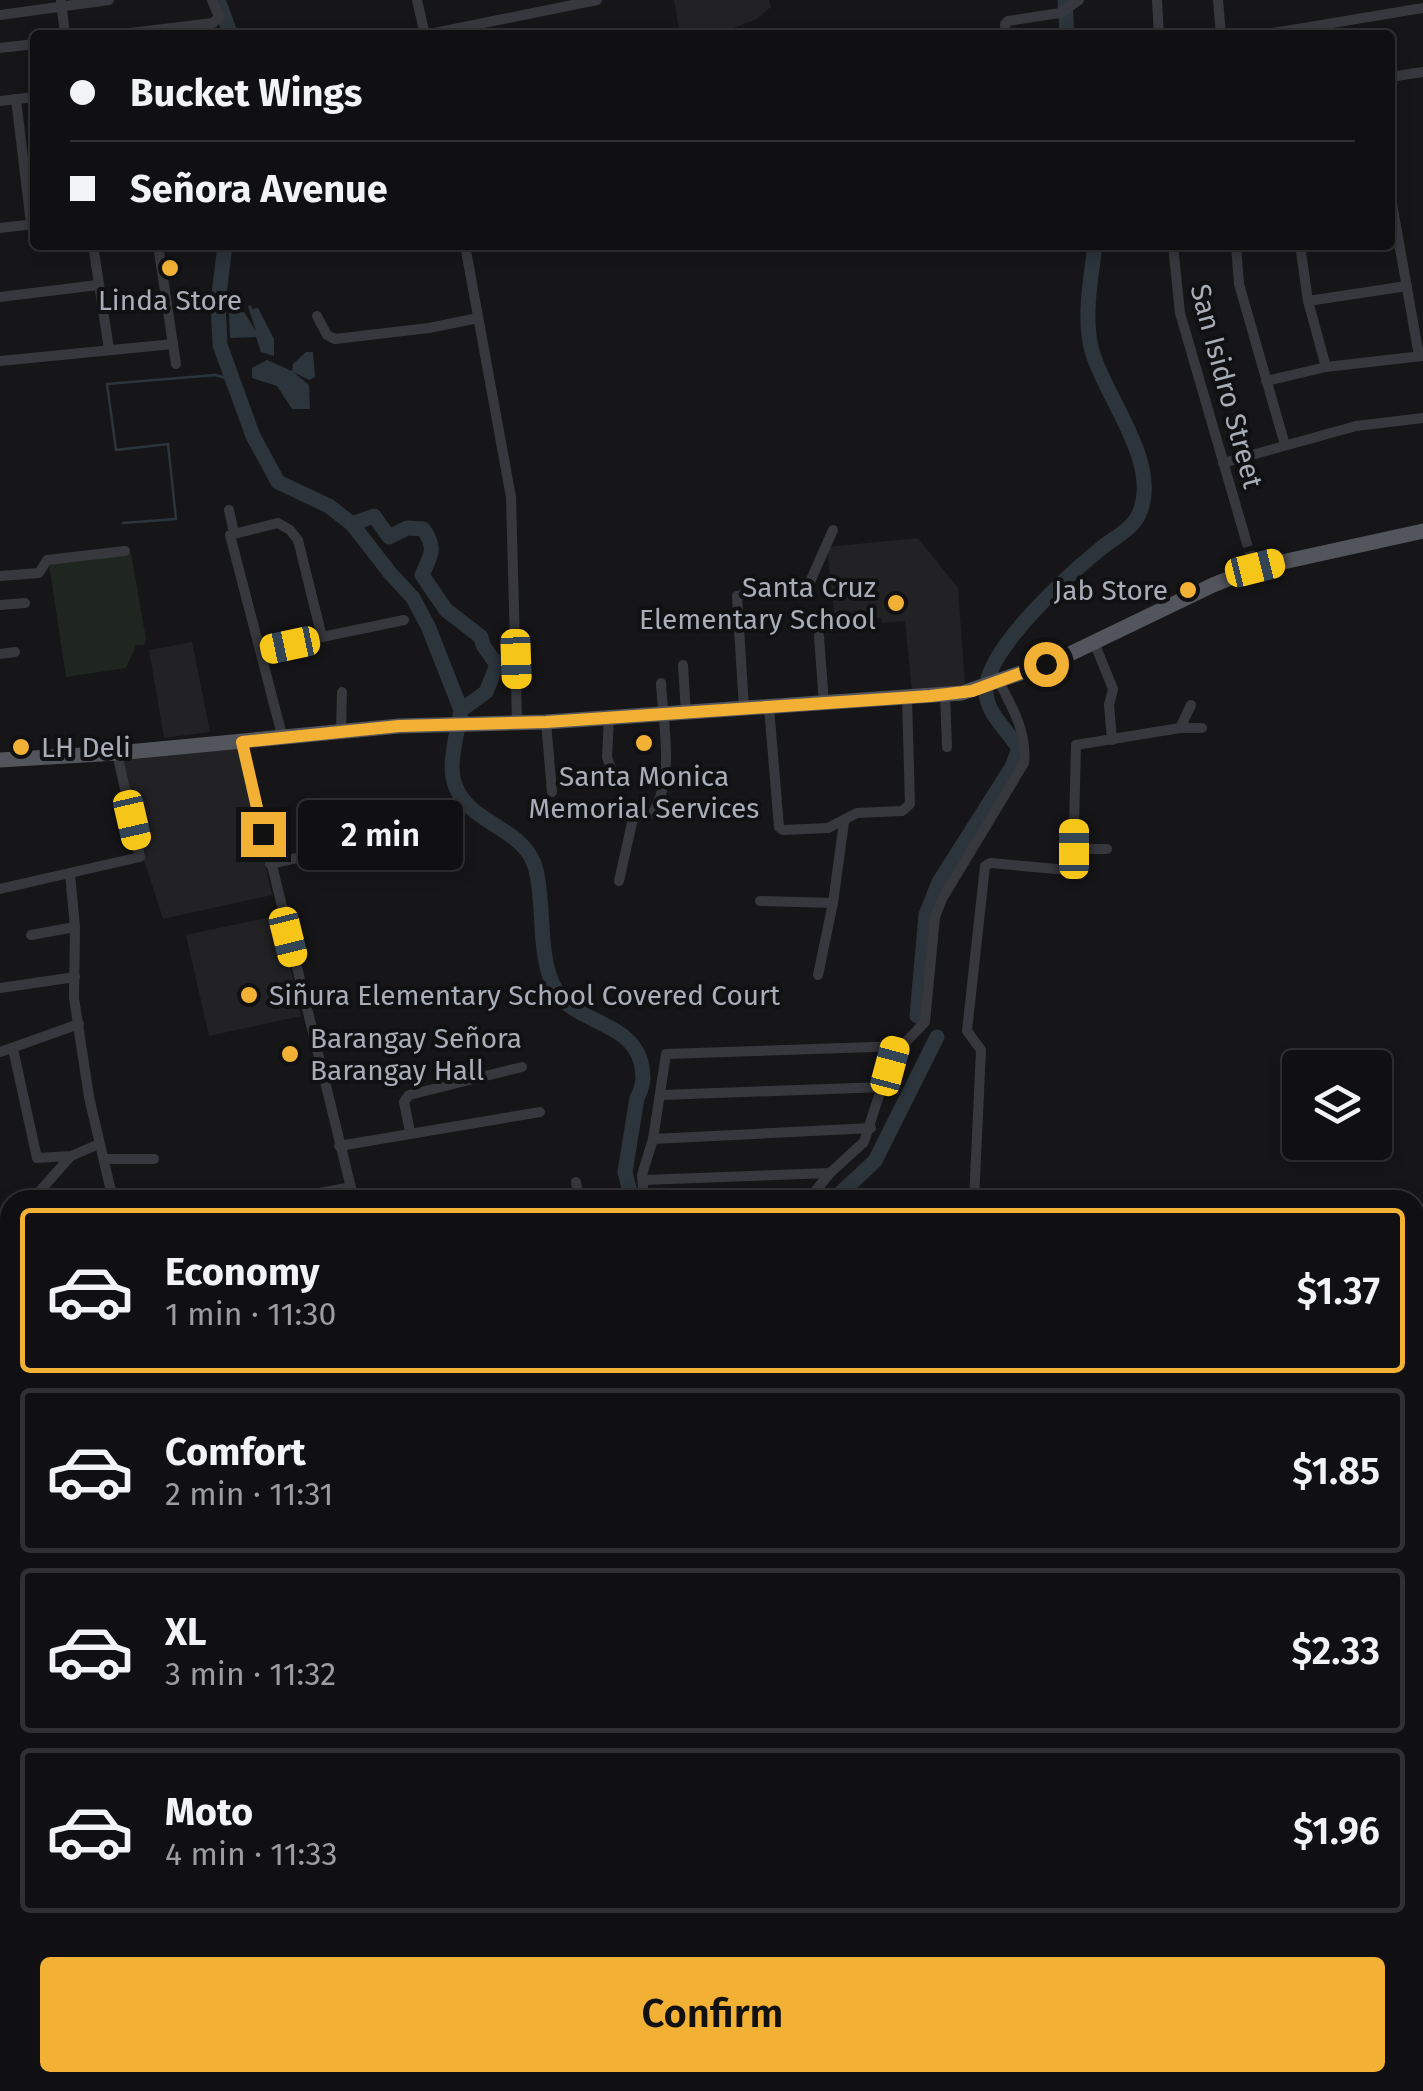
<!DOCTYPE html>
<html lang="en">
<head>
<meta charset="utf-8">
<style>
  body { margin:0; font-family:"Fira Sans",sans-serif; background:#19191b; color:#f1f3f6; height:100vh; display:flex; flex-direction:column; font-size:38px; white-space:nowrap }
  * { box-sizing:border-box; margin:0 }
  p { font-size:32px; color:#9c9d9f }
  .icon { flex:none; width:55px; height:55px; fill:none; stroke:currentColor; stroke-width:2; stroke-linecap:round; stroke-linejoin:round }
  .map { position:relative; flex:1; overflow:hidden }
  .sheet { position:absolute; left:0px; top:1190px; width:1425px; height:902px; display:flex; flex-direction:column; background:#101012; border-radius:30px 30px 0 0; box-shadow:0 5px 15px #0003,0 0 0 2px #303032 }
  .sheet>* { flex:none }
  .guide { position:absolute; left:30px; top:30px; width:1365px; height:220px; border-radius:10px; box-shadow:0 5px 15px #0003,0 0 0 2px #303032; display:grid; align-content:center; height:220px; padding:0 40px; background:#101012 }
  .tools { position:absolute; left:1282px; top:1050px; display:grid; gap:20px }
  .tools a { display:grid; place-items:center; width:110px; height:110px; border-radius:10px; background:#101012; box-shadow:0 5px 15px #0003,0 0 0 2px #303032; font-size:50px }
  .end { position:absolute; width:45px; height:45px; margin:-22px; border:12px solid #f2b134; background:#111; box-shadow:0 0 0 5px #111 }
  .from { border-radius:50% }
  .bubble { position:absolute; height:70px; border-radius:10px; background:#101012; box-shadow:0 5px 15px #0003,0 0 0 2px #303032; font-size:32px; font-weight:600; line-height:70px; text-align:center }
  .car { position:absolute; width:30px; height:60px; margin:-30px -15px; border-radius:12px; box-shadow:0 0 8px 2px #0007; background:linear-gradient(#f5c518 24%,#345 0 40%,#f5c518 0 76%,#345 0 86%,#f5c518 0) }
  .guide b { display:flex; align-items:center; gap:35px; height:95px; font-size:38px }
  .guide b+b { border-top:2px solid #303032 }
  .guide i { width:25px; height:25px; background:#f1f3f6 }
  ul { padding:18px 0 0; list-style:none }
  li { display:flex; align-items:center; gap:30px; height:165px; margin:0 20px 15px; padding:0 20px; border:5px solid #303032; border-radius:10px }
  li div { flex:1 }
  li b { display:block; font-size:38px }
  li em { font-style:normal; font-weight:600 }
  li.on { border-color:#f2b134 }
  li>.icon { width:90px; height:90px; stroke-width:1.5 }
  .action { display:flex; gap:20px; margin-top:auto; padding:20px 40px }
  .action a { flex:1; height:115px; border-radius:10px; background:#f2b134; color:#111; font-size:40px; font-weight:600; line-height:115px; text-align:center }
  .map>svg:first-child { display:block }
</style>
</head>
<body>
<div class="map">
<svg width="1423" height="2091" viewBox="0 0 1423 2091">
  <rect width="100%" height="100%" fill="#161618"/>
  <g fill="#222225">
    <polygon points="674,0 769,0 771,7 755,20 714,35 680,35"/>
    <polygon points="918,538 958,588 965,685 912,692 905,621 882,623 881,618 835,623 827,547"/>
    <polygon points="192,642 210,732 164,738 149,650"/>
    <polygon points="239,747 272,895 163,919 143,857 123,758"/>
    <polygon points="279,915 301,1016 209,1036 186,935"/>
  </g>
  <polygon fill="#1e261f" points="131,553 146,639 144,645 136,645 126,668 66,677 49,564"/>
  <g fill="#2c353c">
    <polygon points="251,305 252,309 258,308 274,339 274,356 261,352 256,337 230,338 229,313 244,312 256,331 248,306"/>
    <polygon points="306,352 313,352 315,377 309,380 293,372 309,385 310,409 292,409 277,386 252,378 252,368 267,360 292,371 293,364"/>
  </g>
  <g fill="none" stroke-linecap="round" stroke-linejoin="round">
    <polyline stroke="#2c353c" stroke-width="2.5" points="123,523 176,519 168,444 116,450 107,384 215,375 234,380"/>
    <g stroke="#2c353c" stroke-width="15">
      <polyline points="218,0 231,35"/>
      <polyline points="1065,0 1067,35"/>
      <path d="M225,245L218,303L220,345L253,436L278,482L329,506L352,524L374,516L389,537L407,528L423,529C437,548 431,555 422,575L446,610L481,637L483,645L497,665L486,692L461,710C458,731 447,765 455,785C469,825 526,827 536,870C545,905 537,959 556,990C575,1024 629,1020 641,1062C644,1076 644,1085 637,1098L625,1172L632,1200"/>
      <polyline points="352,524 390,573 413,598 428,626 461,710"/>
      <path d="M917,1016L926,915L939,882L1012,767L1019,749C1009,731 985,713 986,690C987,649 1067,576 1099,550C1114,537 1135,529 1141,509C1158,459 1105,397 1092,351C1083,318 1091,279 1095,245"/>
      <polyline points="833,1200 875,1161 937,1037"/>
      <polyline points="885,2082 901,2091"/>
      <polyline points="455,2091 457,2082"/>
    </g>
    <polyline stroke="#333438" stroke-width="10" stroke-dasharray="10 5" stroke-linecap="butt" points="1245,537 1251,557"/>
    <g stroke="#37383d" stroke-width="10">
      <polyline points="417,0 425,35"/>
      <polyline points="1157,0 1159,35"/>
      <polyline points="1218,0 1221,35"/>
      <polyline points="61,1 65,35"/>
      <polyline points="0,15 109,0"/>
      <polyline points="114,35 213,23 219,17 212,0"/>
      <polyline points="425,35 597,0"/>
      <polyline points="1006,35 1005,24 1008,21 1060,13 1079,0"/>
      <polyline points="1261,35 1423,8"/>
      <polyline points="0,48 35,44"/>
      <polyline points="1390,77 1423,72"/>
      <polyline points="16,99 31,224"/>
      <polyline points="0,101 35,97"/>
      <polyline points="1390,192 1419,356"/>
      <polyline points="0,228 34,224"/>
      <polyline points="93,245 109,349"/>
      <polyline points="158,245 176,364"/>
      <polyline points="465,245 511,497 517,722"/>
      <polyline points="1173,245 1180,313 1245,537"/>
      <polyline points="1236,245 1239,284 1285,445"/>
      <polyline points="1300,245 1308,301 1326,367"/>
      <polyline points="0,297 98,285"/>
      <polyline points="1308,301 1407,286"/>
      <polyline points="317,316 327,335 335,339 429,328 478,318"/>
      <polyline points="0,361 173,344"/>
      <polyline points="1266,381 1326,367 1422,356"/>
      <polyline points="1223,463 1356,426 1423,418"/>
      <polyline points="229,510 234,533"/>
      <polyline points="0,576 39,573 47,560 125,551"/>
      <polyline points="0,605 25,603"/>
      <polyline points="819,636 824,704"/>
      <polyline points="322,637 404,620"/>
      <polyline points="1094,642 1113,689 1109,705 1112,740"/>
      <polyline points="261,651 322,637 298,540 290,530 278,523 230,535 283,739"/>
      <polyline points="0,654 15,652"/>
      <polyline points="683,665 686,713"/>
      <polyline points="945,694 947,747"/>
      <polyline points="769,707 779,827 783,830 828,828 857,813 902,811 910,804 907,698"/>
      <polyline points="744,709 737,596 809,584 833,530"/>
      <polyline points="609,718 607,757 616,783"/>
      <polyline points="546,722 552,792"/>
      <polyline points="1180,728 1191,705"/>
      <polyline points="341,732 342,692"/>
      <polyline points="242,743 354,1200"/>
      <polyline points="1074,849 1107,849"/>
      <polyline points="270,864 382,839"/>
      <polyline points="70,874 75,927 74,998 89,1097 113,1200"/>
      <path d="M619,881L632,823L634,818L653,813C675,776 663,724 661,683"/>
      <polyline points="0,889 140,857 117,753"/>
      <polyline points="760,901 833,903 844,822"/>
      <polyline points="31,935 75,927"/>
      <polyline points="818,975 833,903"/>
      <polyline points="0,988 75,977"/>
      <polyline points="13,1049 37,1158 71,1156 99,1144"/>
      <polyline points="0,1052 79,1024"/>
      <polyline points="661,1095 884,1087"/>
      <polyline points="410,1132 404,1102 409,1095 522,1067"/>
      <polyline points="653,1139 871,1128"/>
      <polyline points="339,1146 540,1112"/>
      <polyline points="104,1159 154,1159"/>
      <polyline points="643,1180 830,1173"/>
      <polyline points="576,1182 579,1200"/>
      <polyline points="310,1195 351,1187"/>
      <polyline points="32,1200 70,1157"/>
      <path d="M644,1200L642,1175L653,1139L666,1054L902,1046L925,1022L935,917L942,899L1024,763C1027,733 1013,708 999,682"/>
      <polyline points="808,1200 830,1173 864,1142 895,1046"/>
      <polyline points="974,1200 981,1050 967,1031 985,866 990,863 1067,870 1073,868 1076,745 1180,728 1202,728"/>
      <polyline points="0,1237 10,1225"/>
      <polyline points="0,1326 10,1332"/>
      <polyline points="0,1408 10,1406"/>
      <polyline points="0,1579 10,1575"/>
      <polyline points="0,1602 10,1645"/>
      <polyline points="1415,1731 1423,1730"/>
      <polyline points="1415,1755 1423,1753"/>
      <polyline points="1415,1764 1421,1795"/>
      <polyline points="1415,1830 1423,1828"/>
      <polyline points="1415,1867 1423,1865"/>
      <polyline points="1415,1939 1423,1933"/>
      <polyline points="1415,1987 1423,1986"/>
      <polyline points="117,2082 120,2091"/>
      <polyline points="660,2082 664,2091"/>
      <polyline points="974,2089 974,2082"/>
    </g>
    <polyline stroke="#53555c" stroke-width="15" points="0,760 117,753 399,726 546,722 962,693 1053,662 1213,585 1255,568 1423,531"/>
  </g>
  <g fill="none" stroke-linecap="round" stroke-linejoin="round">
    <polyline stroke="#f2b134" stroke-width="12" points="263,834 242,742 399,726 546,722 930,696 972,691 1046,664"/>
  </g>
  <g fill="#f2b134" stroke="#111113" stroke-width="4">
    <circle cx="170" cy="268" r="10"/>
    <circle cx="1188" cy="590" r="10"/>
    <circle cx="896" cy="603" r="10"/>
    <circle cx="644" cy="743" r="10"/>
    <circle cx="21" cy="747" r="10"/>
    <circle cx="249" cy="995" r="10"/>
    <circle cx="290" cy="1054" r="10"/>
  </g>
  <g text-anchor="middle" stroke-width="8" stroke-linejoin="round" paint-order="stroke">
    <g font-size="28" fill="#a8adb8" stroke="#111113" text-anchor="start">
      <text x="170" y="310" text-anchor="middle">Linda Store</text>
      <text x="876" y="597" text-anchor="end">Santa Cruz<tspan x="876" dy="32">Elementary School</tspan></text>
      <text x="1168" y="600" text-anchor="end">Jab Store</text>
      <text x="41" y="757">LH Deli</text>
      <text x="644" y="786" text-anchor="middle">Santa Monica<tspan x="644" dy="32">Memorial Services</tspan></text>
      <text x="269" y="1005">Siñura Elementary School Covered Court</text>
      <text x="310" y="1048">Barangay Señora<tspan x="310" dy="32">Barangay Hall</tspan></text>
    </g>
    <g font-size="28" fill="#a8adb8" stroke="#111113">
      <text transform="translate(1227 386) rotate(75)" y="10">San Isidro Street</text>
    </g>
  </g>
</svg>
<div class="tools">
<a><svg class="icon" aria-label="layers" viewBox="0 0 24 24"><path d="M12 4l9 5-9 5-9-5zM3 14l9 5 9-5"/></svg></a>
</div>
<i class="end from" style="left:1046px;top:664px"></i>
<i class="end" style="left:263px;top:834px"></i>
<div class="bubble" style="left:298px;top:800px;width:165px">2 min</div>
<i class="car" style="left:1255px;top:568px;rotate:76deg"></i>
<i class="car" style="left:290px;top:645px;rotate:258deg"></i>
<i class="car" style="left:516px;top:659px;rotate:178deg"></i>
<i class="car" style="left:132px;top:820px;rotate:167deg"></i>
<i class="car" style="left:1074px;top:849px;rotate:0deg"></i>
<i class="car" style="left:288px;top:937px;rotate:166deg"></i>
<i class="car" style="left:890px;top:1066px;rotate:15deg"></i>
<div class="guide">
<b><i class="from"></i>Bucket Wings</b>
<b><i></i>Señora Avenue</b>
</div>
<section class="sheet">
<ul>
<li class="on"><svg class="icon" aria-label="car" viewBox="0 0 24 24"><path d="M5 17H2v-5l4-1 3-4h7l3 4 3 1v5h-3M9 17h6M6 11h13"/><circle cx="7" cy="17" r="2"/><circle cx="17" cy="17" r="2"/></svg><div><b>Economy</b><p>1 min · 11:30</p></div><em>$1.37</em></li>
<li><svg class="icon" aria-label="car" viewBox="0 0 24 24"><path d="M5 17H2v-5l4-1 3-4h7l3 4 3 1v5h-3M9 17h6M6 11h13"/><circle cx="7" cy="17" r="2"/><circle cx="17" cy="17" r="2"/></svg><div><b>Comfort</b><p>2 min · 11:31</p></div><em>$1.85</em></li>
<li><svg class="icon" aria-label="car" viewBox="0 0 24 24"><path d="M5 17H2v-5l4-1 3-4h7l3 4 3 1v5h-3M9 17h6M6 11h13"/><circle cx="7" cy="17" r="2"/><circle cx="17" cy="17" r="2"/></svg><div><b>XL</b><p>3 min · 11:32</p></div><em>$2.33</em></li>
<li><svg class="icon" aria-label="car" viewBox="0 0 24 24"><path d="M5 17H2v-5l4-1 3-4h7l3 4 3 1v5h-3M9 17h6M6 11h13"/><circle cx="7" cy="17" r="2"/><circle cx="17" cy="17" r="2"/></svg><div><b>Moto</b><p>4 min · 11:33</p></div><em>$1.96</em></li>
</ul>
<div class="action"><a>Confirm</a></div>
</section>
</div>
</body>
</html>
